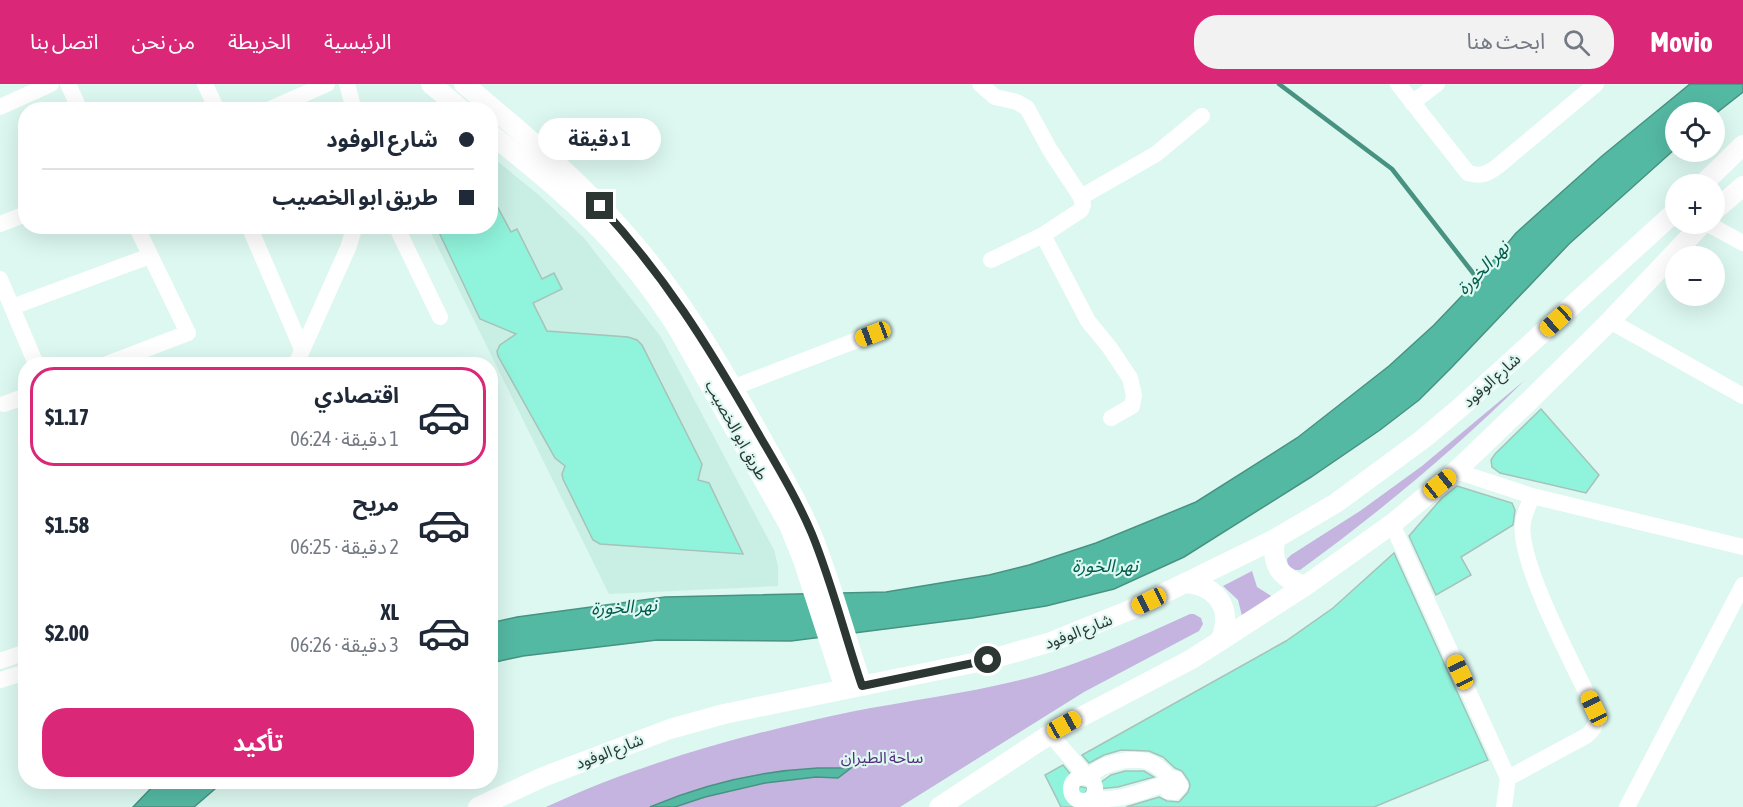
<!DOCTYPE html>
<html lang="ar">
<head>
<meta charset="utf-8">
<style>
  body { margin:0; font-family:"Asap Condensed","Noto Sans Arabic",sans-serif; background:#f2f2f3; color:#1f2937; direction:rtl; height:100vh; display:flex; flex-direction:column; font-size:22px; white-space:nowrap }
  * { box-sizing:border-box; margin:0 }
  p { font-size:20px; color:#747a83 }
  .icon { flex:none; width:33px; height:33px; fill:none; stroke:currentColor; stroke-width:2; stroke-linecap:round; stroke-linejoin:round }
  .map { position:relative; flex:1; overflow:hidden; direction:ltr }
  .side { position:absolute; left:18px; top:273px; width:480px; height:432px; display:flex; flex-direction:column; background:#fff; border-radius:24px; box-shadow:0 6px 24px #0002; direction:rtl }
  .side>* { flex:none }
  .guide { position:absolute; left:18px; top:18px; width:480px; height:132px; border-radius:24px; box-shadow:0 6px 24px #0002; direction:rtl; display:grid; align-content:center; height:132px; padding:0 24px; background:#fff }
  .fabs { position:absolute; left:1665px; top:18px; display:grid; gap:12px }
  .fabs a { display:grid; place-items:center; width:60px; height:60px; border-radius:50%; background:#fff; box-shadow:0 6px 24px #0002; font-size:30px }
  .end { position:absolute; width:27px; height:27px; margin:-14px; border:8px solid #2c3734; background:#fff; box-shadow:0 0 0 3px #fff }
  .from { border-radius:50% }
  .bubble { position:absolute; height:42px; border-radius:21px; background:#fff; box-shadow:0 6px 24px #0002; font-size:20px; font-weight:700; line-height:42px; text-align:center; direction:rtl }
  .car { position:absolute; width:18px; height:36px; margin:-18px -9px; border-radius:8px; box-shadow:0 0 4px 2px #0007; background:linear-gradient(#f5c518 24%,#345 0 40%,#f5c518 0 76%,#345 0 86%,#f5c518 0) }
  .guide b { display:flex; align-items:center; gap:21px; height:57px; font-size:22px }
  .guide b+b { border-top:2px solid #e0e1e3 }
  .guide i { width:15px; height:15px; background:#1f2937 }
  ul { padding:10px 0 0; list-style:none }
  li { display:flex; align-items:center; gap:18px; height:99px; margin:0 12px 9px; padding:0 12px; border:3px solid transparent; border-radius:24px }
  li div { flex:1 }
  li b { display:block; font-size:22px }
  li em { font-style:normal; font-weight:700 }
  li.active { border-color:#db2777 }
  li>.icon { width:54px; height:54px; stroke-width:1.5 }
  .button { display:flex; gap:12px; margin-top:auto; padding:12px 24px }
  .button a { flex:1; height:69px; border-radius:24px; background:#db2777; color:#fff; font-size:24px; font-weight:700; line-height:69px; text-align:center }
  header { display:flex; align-items:center; gap:36px; box-sizing:border-box; height:84px; padding:0 30px; background:#db2777; color:#fff }
  header strong { font-size:28px }
  nav { display:flex; gap:33px; margin-inline-start:auto; font-size:21px }
  .search { width:420px; height:54px; background:#f2f2f3; display:flex; align-items:center; gap:15px; box-sizing:border-box; padding:0 21px; border-radius:24px; color:#747a83; font-size:22px }
  .map>svg:first-child { display:block }
</style>
</head>
<body>
<header>
<strong>Movio</strong>
<div class="search"><svg class="icon" aria-label="search" viewBox="0 0 24 24"><circle cx="10" cy="10" r="6"/><path d="M15 15l6 6"/></svg>ابحث هنا</div>
<nav><a>الرئيسية</a><a>الخريطة</a><a>من نحن</a><a>اتصل بنا</a></nav>
</header>
<div class="map">
<svg width="1743" height="723" viewBox="0 0 1743 723">
  <rect width="100%" height="100%" fill="#dcf8f0"/>
  <polygon fill="#c9eee4" points="491,72 540,112 584,154 661,253 774,466 778,482 778,502 609,510 428,143 490,142"/>
  <g fill="#c4b4df">
    <path d="M1525,296C1455,365 1380,428 1300,486H1295L1288,482L1287,475L1291,471L1360,427L1422,382Z"/>
    <polygon points="1252,487 1257,503 1273,513 1242,532 1238,516 1223,502"/>
    <path d="M1190,530H1194L1201,534L1203,540L1199,547L1084,608L900,723H546C643,678 746,650 850,628C906,617 964,610 1020,596C1079,582 1134,555 1190,530Z"/>
  </g>
  <g fill="#54b9a3" stroke="#489282" stroke-width="1.5">
    <polygon points="1690,0 1743,0 1743,8 1715,30 1714,28 1676,28 1675,65 1569,160 1452,283 1419,316 1380,346 1311,393 1184,473 1114,505 1046,522 972,534 791,557 657,556 523,572 491,579 490,539 517,533 665,513 886,508 989,491 1029,481 1096,459 1196,418 1297,354 1389,282 1434,241 1478,195 1516,149 1602,72"/>
    <path d="M818,684H851L838,694L816,693L765,699L705,713L675,723H650C704,700 760,687 818,684Z"/>
    <polygon points="157,698 223,698 194,723 133,723"/>
  </g>
  <g fill="none" stroke-linecap="round" stroke-linejoin="round">
    <polyline stroke="#489282" stroke-width="4.5" points="1279,0 1392,85 1480,198"/>
  </g>
  <g fill="#90f3db" stroke="#a6c2ba" stroke-width="1.5">
    <polygon points="490,109 511,148 517,145 542,195 554,189 562,205 533,219 547,247 628,253 637,256 642,261 702,380 698,396 709,399 743,470 600,460 593,456 563,395 562,390 565,382 555,374 498,272 497,267 500,261 516,250 480,235 436,142 490,142"/>
    <polygon points="1541,325 1599,391 1586,409 1500,389 1492,383 1491,376 1495,370"/>
    <polygon points="1457,402 1512,419 1515,426 1513,441 1461,473 1471,491 1436,511 1409,452 1442,414"/>
    <polygon points="1394,469 1488,676 1374,723 1126,723 1159,713 1167,717 1179,718 1188,708 1190,702 1189,697 1182,687 1175,684 1163,673 1149,667 1121,666 1104,671 1089,679 1082,671 1286,557 1333,524"/>
    <polygon points="1063,681 1072,692 1077,702 1087,704 1093,704 1111,691 1125,687 1144,687 1154,693 1118,703 1087,706 1081,714 1084,723 1061,723 1045,691"/>
  </g>
  <g fill="none" stroke-linecap="round" stroke-linejoin="round">
    <g stroke="#fff" stroke-width="16">
      <polyline points="68,0 80,26"/>
      <polyline points="205,0 217,26"/>
      <polyline points="347,0 354,26"/>
      <polyline points="980,0 995,13 1017,18 1027,24 1050,66 1081,113 1083,121 1081,126 1043,151 991,176"/>
      <path d="M1398,0L1468,89C1481,93 1487,90 1498,82L1596,0"/>
      <polyline points="1412,19 1437,0"/>
      <polyline points="0,23 51,0"/>
      <polyline points="268,26 327,0"/>
      <polyline points="1081,113 1156,70 1202,32"/>
      <polyline points="0,140 26,130"/>
      <polyline points="1708,140 1743,159"/>
      <polyline points="249,142 302,265"/>
      <polyline points="396,142 440,233"/>
      <polyline points="1043,151 1088,237 1110,264 1130,294 1134,311 1132,322 1111,334"/>
      <polyline points="0,195 36,280"/>
      <polyline points="12,223 150,172"/>
      <polyline points="1610,237 1743,312"/>
      <polyline points="107,280 188,249 136,142"/>
      <polyline points="296,280 348,164 355,142"/>
      <polyline points="732,304 873,250"/>
      <polyline points="4,320 26,312"/>
      <polyline points="1456,387 1532,412 1743,463"/>
      <polyline points="1392,440 1508,694 1504,723"/>
      <polyline points="0,577 26,568"/>
      <polyline points="0,596 26,588"/>
      <polyline points="1050,650 1083,688 1083,693"/>
      <circle cx="1083" cy="705" r="12"/>
      <path d="M1089,694C1099,679 1130,673 1146,677C1157,680 1163,686 1169,694L1176,695L1180,702L1175,708L1168,707L1164,700L1169,694"/>
      <path d="M1508,694L1586,652C1596,644 1599,636 1594,624C1576,586 1516,475 1523,438C1524,430 1529,421 1532,412"/>
      <path d="M1091,715C1120,717 1138,709 1164,700"/>
      <polyline points="1627,723 1743,501"/>
    </g>
    <g stroke="#fff" stroke-width="20">
      <polyline points="431,0 462,26"/>
      <path d="M464,0C520,47 576,93 624,148C675,205 715,272 753,339C773,376 796,412 812,451C832,500 845,552 862,602"/>
      <path d="M490,49C533,84 576,118 613,159C637,185 658,214 677,243L789,441L803,476L845,605"/>
      <polyline points="1703,100 1743,61"/>
      <polyline points="1714,127 1743,102"/>
      <path d="M1275,455C1271,481 1280,494 1305,502"/>
      <path d="M1187,499C1220,503 1233,527 1220,557"/>
      <polyline points="478,723 543,693 670,645 724,630 988,576 1051,558 1130,526 1275,455 1336,419 1423,355 1462,322 1676,127"/>
      <polyline points="939,723 1058,645 1190,576 1220,557 1305,502 1392,440 1456,387 1527,319 1610,237 1702,140"/>
    </g>
  </g>
  <g fill="none" stroke-linecap="round" stroke-linejoin="round">
    <path stroke="#2c3734" stroke-width="8" d="M600,122C664,191 707,260 754,342C774,377 796,412 812,450C832,499 845,552 862,602L988,576"/>
  </g>
  <g text-anchor="middle" stroke-width="4.5" stroke-linejoin="round" paint-order="stroke">
    <g font-size="16" fill="#2c3734" stroke="#dcf8f0">
      <text transform="translate(1491 296) rotate(-42)" y="6">شارع الوفود</text>
      <text transform="translate(737 346) rotate(61)" y="6">طريق ابو الخصيب</text>
      <text transform="translate(1078 547) rotate(-21)" y="6">شارع الوفود</text>
      <text transform="translate(609 667) rotate(-21)" y="6">شارع الوفود</text>
    </g>
    <g font-size="16" fill="#532d7d" stroke="#dcf8f0">
      <text x="882" y="679">ساحة الطيران</text>
    </g>
    <g font-size="18" font-style="italic" fill="#025c4d" stroke="#dcf8f0">
      <text transform="translate(1483 184) rotate(-46)" y="6">نهر الخورة</text>
      <text x="1105" y="488">نهر الخورة</text>
      <text transform="translate(624 523) rotate(-3)" y="6">نهر الخورة</text>
    </g>
  </g>
</svg>
<div class="fabs">
<a><svg class="icon" aria-label="locate" viewBox="0 0 24 24"><circle cx="12" cy="12" r="6"/><path d="M12 2v4M12 18v4M2 12h4M18 12h4"/></svg></a>
<a>+</a>
<a>−</a>
</div>
<i class="end from" style="left:988px;top:576px"></i>
<i class="end" style="left:600px;top:122px"></i>
<div class="bubble" style="left:538px;top:34px;width:123px">1 دقيقة</div>
<i class="car" style="left:1556px;top:237px;rotate:228deg"></i>
<i class="car" style="left:873px;top:250px;rotate:249deg"></i>
<i class="car" style="left:1440px;top:400px;rotate:51deg"></i>
<i class="car" style="left:1149px;top:517px;rotate:244deg"></i>
<i class="car" style="left:1460px;top:588px;rotate:335deg"></i>
<i class="car" style="left:1594px;top:624px;rotate:335deg"></i>
<i class="car" style="left:1064px;top:641px;rotate:61deg"></i>
<div class="guide">
<b><i class="from"></i>شارع الوفود</b>
<b><i></i>طريق ابو الخصيب</b>
</div>
<section class="side">
<ul>
<li class="active"><svg class="icon" aria-label="car" viewBox="0 0 24 24"><path d="M5 17H2v-5l4-1 3-4h7l3 4 3 1v5h-3M9 17h6M6 11h13"/><circle cx="7" cy="17" r="2"/><circle cx="17" cy="17" r="2"/></svg><div><b>اقتصادي</b><p>1 دقيقة · 06:24</p></div><em>$1.17</em></li>
<li><svg class="icon" aria-label="car" viewBox="0 0 24 24"><path d="M5 17H2v-5l4-1 3-4h7l3 4 3 1v5h-3M9 17h6M6 11h13"/><circle cx="7" cy="17" r="2"/><circle cx="17" cy="17" r="2"/></svg><div><b>مريح</b><p>2 دقيقة · 06:25</p></div><em>$1.58</em></li>
<li><svg class="icon" aria-label="car" viewBox="0 0 24 24"><path d="M5 17H2v-5l4-1 3-4h7l3 4 3 1v5h-3M9 17h6M6 11h13"/><circle cx="7" cy="17" r="2"/><circle cx="17" cy="17" r="2"/></svg><div><b>XL</b><p>3 دقيقة · 06:26</p></div><em>$2.00</em></li>
</ul>
<div class="button"><a>تأكيد</a></div>
</section>
</div>
</body>
</html>
